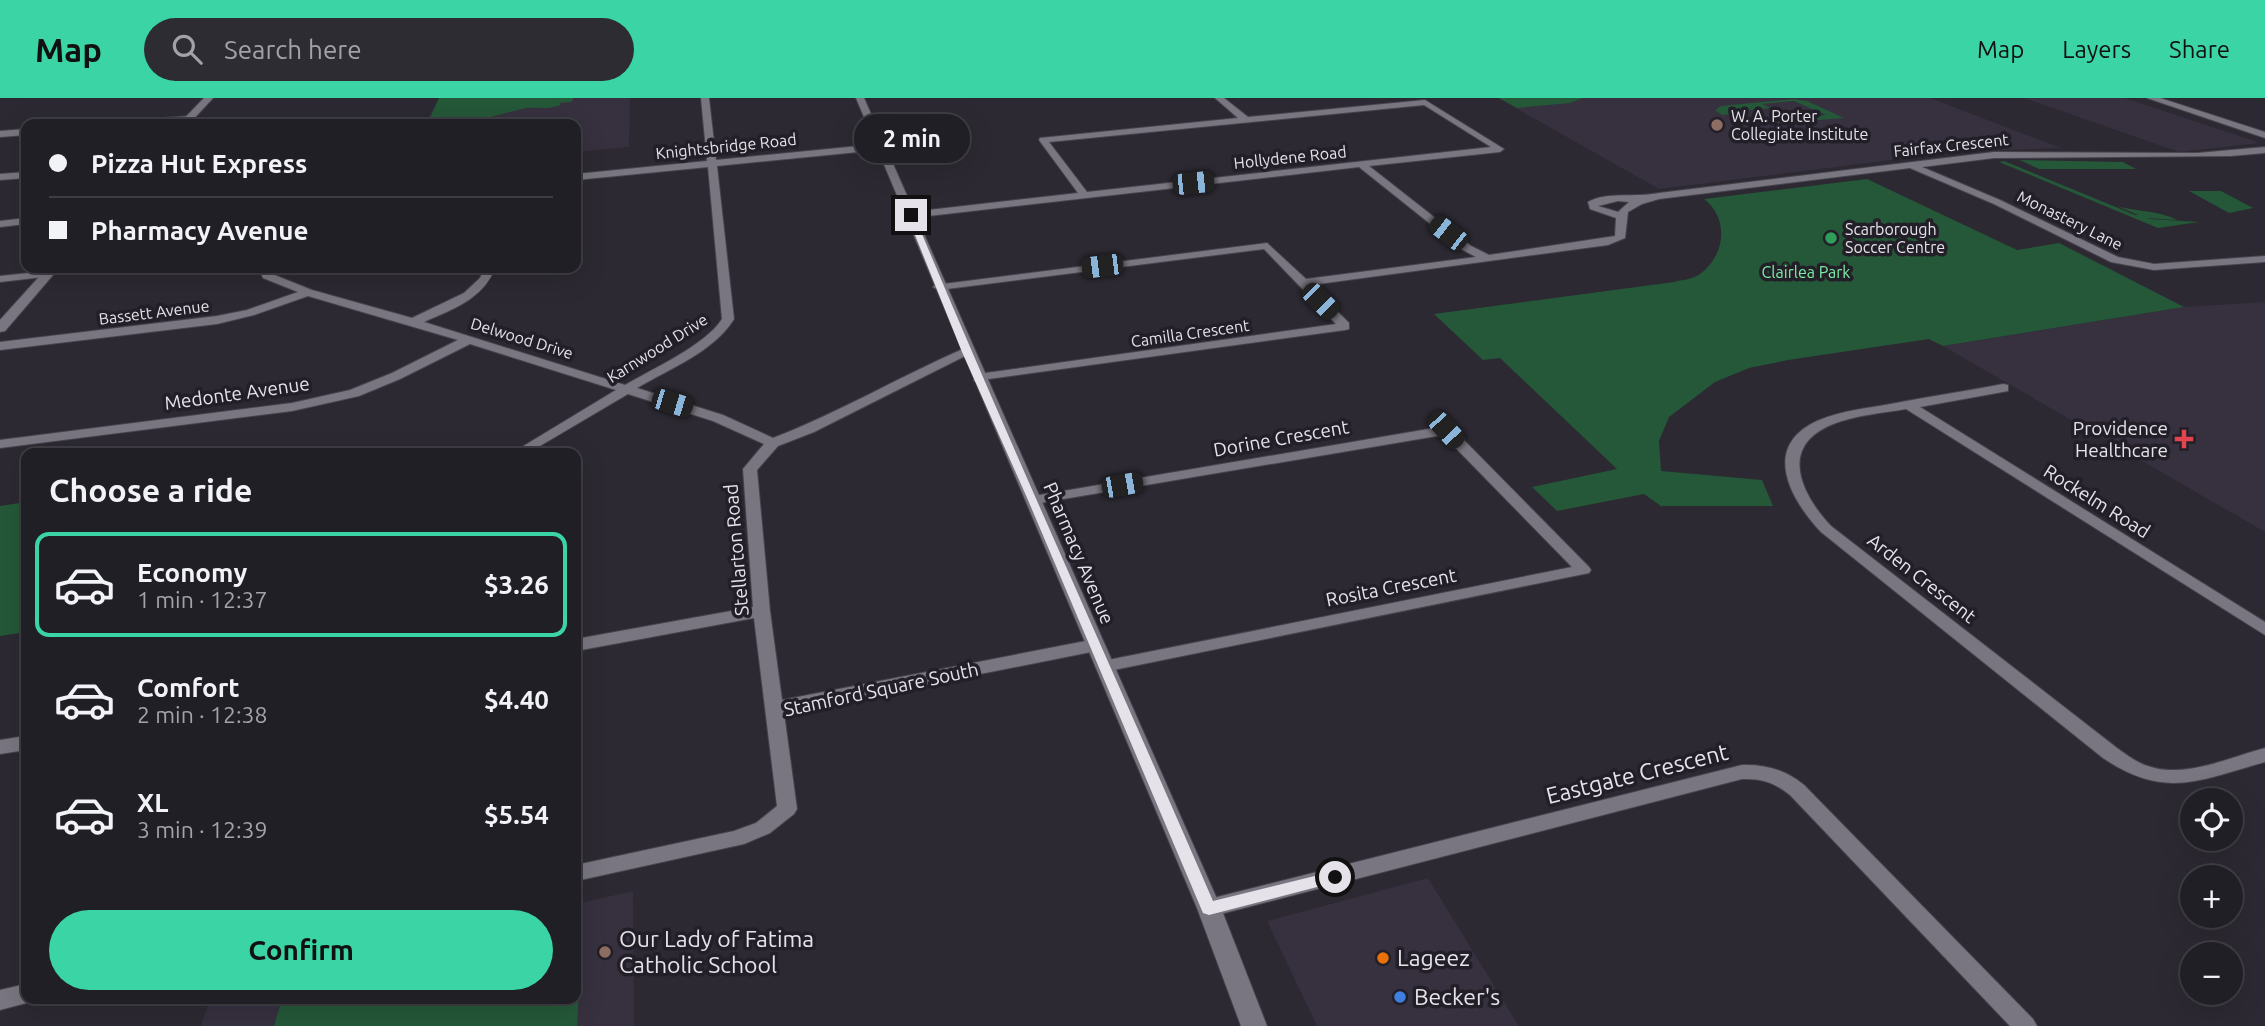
<!DOCTYPE html>
<html lang="en">
<head>
<meta charset="utf-8">
<style>
  body { margin:0; font-family:Ubuntu,sans-serif; background:#2d2c32; color:#f1f3f6; height:100vh; display:flex; flex-direction:column; font-size:26px; white-space:nowrap }
  * { box-sizing:border-box; margin:0 }
  p { font-size:23px; color:#a2a2a7 }
  .icon { flex:none; width:38px; height:38px; fill:none; stroke:currentColor; stroke-width:2; stroke-linecap:round; stroke-linejoin:round }
  .map { position:relative; flex:1; overflow:hidden }
  .sheet { position:absolute; left:21px; top:350px; width:560px; height:556px; display:flex; flex-direction:column; background:#211f26; border-radius:14px; box-shadow:0 7px 28px #0002,0 0 0 2px #3e3d43 }
  .sheet>* { flex:none }
  .banner { position:absolute; left:21px; top:21px; width:560px; height:154px; border-radius:14px; box-shadow:0 7px 28px #0002,0 0 0 2px #3e3d43; display:grid; align-content:center; height:154px; padding:0 28px; background:#211f26 }
  .fabs { position:absolute; left:2180px; top:690px; display:grid; gap:14px }
  .fabs a { display:grid; place-items:center; width:63px; height:63px; border-radius:50%; background:#211f26; box-shadow:0 7px 28px #0002,0 0 0 2px #3e3d43; font-size:35px }
  .end { position:absolute; width:32px; height:32px; margin:-16px; border:9px solid #e5e3e9; background:#111; box-shadow:0 0 0 4px #111 }
  .from { border-radius:50% }
  .bubble { position:absolute; height:49px; border-radius:24px; background:#211f26; box-shadow:0 7px 28px #0002,0 0 0 2px #3e3d43; font-size:23px; font-weight:700; line-height:49px; text-align:center }
  .car { position:absolute; width:21px; height:42px; margin:-21px -10px; border-radius:9px; box-shadow:0 0 5px 2px #0007; background:linear-gradient(#222 24%,#8ab4d8 0 40%,#222 0 76%,#8ab4d8 0 86%,#222 0) }
  .banner b { display:flex; align-items:center; gap:24px; height:66px; font-size:26px }
  .banner b+b { border-top:2px solid #3e3d43 }
  .banner i { width:18px; height:18px; background:#f1f3f6 }
  ul { padding:0; list-style:none }
  li { display:flex; align-items:center; gap:21px; height:105px; margin:0 14px 10px; padding:0 14px; border:4px solid transparent; border-radius:14px }
  li div { flex:1 }
  li b { display:block; font-size:26px }
  li em { font-style:normal; font-weight:700 }
  li.active { border-color:#3bd4a4 }
  li>.icon { width:63px; height:63px; stroke-width:1.5 }
  h2 { padding:0 28px; font-size:32px; line-height:84px }
  .button { display:flex; gap:14px; margin-top:auto; padding:14px 28px }
  .button a { flex:1; height:80px; border-radius:42px; background:#3bd4a4; color:#111; font-size:28px; font-weight:700; line-height:80px; text-align:center }
  header { display:flex; align-items:center; gap:42px; box-sizing:border-box; height:98px; padding:0 35px; background:#3bd4a4; color:#111 }
  header strong { font-size:33px }
  nav { display:flex; gap:38px; margin-inline-start:auto; font-size:24px }
  .search { width:490px; height:63px; background:#2d2c32; display:flex; align-items:center; gap:18px; box-sizing:border-box; padding:0 24px; border-radius:38px; color:#a2a2a7; font-size:26px }
  .map>svg:first-child { display:block }
</style>
</head>
<body>
<header>
<strong>Map</strong>
<div class="search"><svg class="icon" aria-label="search" viewBox="0 0 24 24"><circle cx="10" cy="10" r="6"/><path d="M15 15l6 6"/></svg>Search here</div>
<nav><a>Map</a><a>Layers</a><a>Share</a></nav>
</header>
<div class="map">
<svg width="2265" height="928" viewBox="0 0 2265 928">
  <rect width="100%" height="100%" fill="#2c2932"/>
  <g fill="#36303f">
    <polygon points="439,0 630,0 629,49 576,54 576,26 425,26"/>
    <polygon points="1498,0 1930,0 2061,50 1955,54 1659,91"/>
    <polygon points="2024,0 2125,0 2260,45 2179,54"/>
    <polygon points="2265,204 2265,434 1943,248 2184,209"/>
    <polygon points="1428,780 1519,928 1317,928 1267,823"/>
    <polygon points="633,793 634,928 201,928 210,901 576,901 576,806"/>
  </g>
  <g fill="#245838">
    <path d="M439,0H574L571,4L559,5L561,7C546,12 539,9 527,10C509,13 493,20 475,22L476,19L468,23L447,22V19L430,20Z"/>
    <polygon points="1499,0 1583,0 1570,5 1517,10"/>
    <polygon points="1793,1 1807,3 1844,20 1758,27 1826,17 1794,3 1762,6 1770,10 1732,14 1735,16 1722,17 1715,12 1721,8"/>
    <polygon points="2020,62 2123,64 2136,71 2039,71"/>
    <path d="M2004,63L2135,117H2138L2117,108C2137,114 2158,112 2177,122L2147,120L2151,121L2199,124L2158,130L1999,64Z"/>
    <path d="M1867,81L2017,152L2059,145L2184,209L1943,248L1929,241L1788,262L1749,270L1715,284L1669,319L1659,343L1661,373L1762,382L1773,408H1661L1644,396L1557,413L1532,389L1617,371L1500,260L1483,262L1434,216L1674,184C1681,182 1694,181 1700,176C1726,157 1729,120 1704,101Z"/>
    <polygon points="2189,93 2221,93 2253,110 2229,115"/>
    <polygon points="26,404 26,534 0,538 0,408"/>
    <polygon points="583,829 577,928 274,928 282,901 576,901 576,831"/>
  </g>
  <g fill="none" stroke-linecap="round" stroke-linejoin="round">
    <defs>
      <g id="minor">
        <path d="M701,0H709L716,62L879,46L883,49L879,52L717,68L734,221C715,253 669,271 637,290L723,317L773,340C838,315 899,279 963,251L967,250L973,254L814,334L778,348L757,372L770,513L782,602L1096,541L1105,547L1096,553L784,615L797,711L794,716L770,735L744,746L576,783V767L734,733L756,725L777,708L754,520L576,553V541L753,509L743,371L764,346L713,323L628,296L528,355H512L616,292L470,246L400,281L359,298L292,313L0,350V342L292,305L350,292L392,275L458,242L308,198L254,217L217,226L0,252V244L217,218L247,212L298,194L263,180L259,170H269L272,176L312,192L412,220L464,195L480,180L485,170H495C483,201 453,211 424,224L625,287C652,271 706,247 722,221L708,69L576,82V76L707,63Z"/>
        <path d="M1215,0H1224L1248,19L1425,2L1504,51L1500,54L1369,68L1471,148L1489,157L1615,138L1616,120L1590,111L1588,104C1606,93 1637,100 1659,95L1994,54L2197,55L2265,49V55L2231,58L1994,60L1922,69L2000,102L2118,159L2154,166L2265,158V164L2154,172L2111,164L1994,106L1910,70L1659,101L1642,106L1628,114L1625,140L1608,147L1311,187L1349,225V231L1345,232L974,283V277L978,276L1336,226L1264,151L939,192L933,189L935,187L1267,145L1306,181L1476,159L1463,152L1359,69L911,120L906,117L911,114L1078,95L1039,42L1040,40L1238,20ZM1424,7L1491,49L1087,94L1049,44ZM1618,103L1629,104L1618,114L1598,108Z"/>
        <polygon points="192,18 193,20 189,23 116,26 120,23"/>
        <polygon points="333,20 348,26 292,26 296,23"/>
        <polygon points="26,31 26,37 0,39 0,33"/>
        <polygon points="26,74 26,80 0,82 0,76"/>
        <polygon points="26,120 26,126 0,129 0,123"/>
        <polygon points="48,173 52,174 52,178 0,184 0,178"/>
        <path d="M2003,286L2008,287V293L1920,309L2265,524V537L1906,311C1883,315 1858,317 1836,325C1778,346 1799,394 1831,428L2117,650C2127,657 2138,666 2151,669C2186,680 2231,659 2265,650V664C2200,682 2165,702 2103,660L1821,434C1790,401 1761,349 1817,323C1842,312 1870,310 1896,305C1932,298 1967,293 2003,286Z"/>
        <polygon points="1446,328 1451,329 1589,469 1591,472 1589,475 1104,574 1098,572 1095,568 1098,564 1572,469 1443,337 1034,406 1027,402 1034,398"/>
        <polygon points="26,638 26,652 0,656 0,642"/>
        <path d="M1742,667C1765,666 1786,672 1804,687L2033,921L2037,928H2010L1790,697C1775,685 1762,680 1742,681L1209,819L1201,816L1198,810L1201,804L1209,801Z"/>
        <polygon points="26,886 26,901 35,901 34,903 0,912 0,892"/>
      </g>
      <polygon id="tertiary" points="856,0 864,0 1221,810 1267,928 1241,928 1197,810"/>
      <g id="secondary">
        <polygon points="204,0 213,0 189,26 179,26"/>
        <polygon points="2147,0 2160,0 2265,34 2265,40"/>
        <polygon points="47,170 59,170 5,233 0,234 0,222"/>
      </g>
    </defs>
    <use href="#minor" stroke="#47444c" stroke-width="2"/>
    <use href="#tertiary" stroke="#47444c" stroke-width="2"/>
    <use href="#secondary" stroke="#47444c" stroke-width="2"/>
    <use href="#minor" fill="#7a7681" fill-rule="evenodd"/>
    <use href="#tertiary" fill="#7a7681" fill-rule="evenodd"/>
    <use href="#secondary" fill="#7a7681" fill-rule="evenodd"/>
  </g>
  <path fill="#e5e3e9" d="M911,115L914,117C1010,347 1114,574 1213,803L1335,773L1342,779L1340,783L1209,817L1203,815L1028,402L962,254L907,117Z"/>
  <g fill="#8d6e63" stroke="#231f28" stroke-width="2.5">
    <circle cx="1717" cy="27" r="7"/>
    <circle cx="605" cy="854" r="7"/>
  </g>
  <circle fill="#2e9e5b" stroke="#231f28" stroke-width="2.5" cx="1831" cy="140" r="7"/>
  <path fill="#e0444e" stroke="#231f28" stroke-width="2.5" d="M2180.5 330.5h7v7h7v7h-7v7h-7v-7h-7v-7h7z"/>
  <circle fill="#e8710a" stroke="#231f28" stroke-width="2.5" cx="1383" cy="860" r="7"/>
  <circle fill="#3f7fe0" stroke="#231f28" stroke-width="2.5" cx="1400" cy="899" r="7"/>
  <g text-anchor="middle" stroke-width="7" stroke-linejoin="round" paint-order="stroke">
    <g font-size="16" fill="#e5e3e9" stroke="#231f28" text-anchor="start">
      <text x="1731" y="24">W. A. Porter<tspan x="1731" dy="18">Collegiate Institute</tspan></text>
      <text x="1845" y="137">Scarborough<tspan x="1845" dy="18">Soccer Centre</tspan></text>
    </g>
    <g font-size="16" fill="#e5e3e9" stroke="#231f28">
      <text transform="translate(1951 47) rotate(-6)" y="6">Fairfax Crescent</text>
      <text transform="translate(726 48) rotate(-6)" y="6">Knightsbridge Road</text>
      <text transform="translate(1290 59) rotate(-6)" y="6">Hollydene Road</text>
      <text transform="translate(2070 122) rotate(26)" y="6">Monastery Lane</text>
      <text transform="translate(154 214) rotate(-7)" y="6">Bassett Avenue</text>
      <text transform="translate(1190 235) rotate(-8)" y="6">Camilla Crescent</text>
      <text transform="translate(522 240) rotate(17)" y="6">Delwood Drive</text>
      <text transform="translate(657 250) rotate(-32)" y="6">Karnwood Drive</text>
    </g>
    <g font-size="16" fill="#7cefa5" stroke="#231f28">
      <text x="1806" y="180">Clairlea Park</text>
    </g>
    <g font-size="19" fill="#e5e3e9" stroke="#231f28">
      <text transform="translate(237 295) rotate(-8)" y="7">Medonte Avenue</text>
      <text transform="translate(1281 340) rotate(-10)" y="7">Dorine Crescent</text>
      <text transform="translate(2097 403) rotate(32)" y="7">Rockelm Road</text>
      <text transform="translate(736 452) rotate(-95)" y="7">Stellarton Road</text>
      <text transform="translate(1079 455) rotate(67)" y="7">Pharmacy Avenue</text>
      <text transform="translate(1922 480) rotate(38)" y="7">Arden Crescent</text>
      <text transform="translate(1391 489) rotate(-11)" y="7">Rosita Crescent</text>
      <text transform="translate(881 591) rotate(-12)" y="7">Stamford Square South</text>
    </g>
    <g font-size="19" fill="#e5e3e9" stroke="#231f28" text-anchor="end">
      <text x="2168" y="337">Providence<tspan x="2168" dy="22">Healthcare</tspan></text>
    </g>
    <g font-size="23" fill="#e5e3e9" stroke="#231f28">
      <text transform="translate(1637 676) rotate(-14)" y="8">Eastgate Crescent</text>
    </g>
    <g font-size="23" fill="#e5e3e9" stroke="#231f28" text-anchor="start">
      <text x="619" y="849">Our Lady of Fatima<tspan x="619" dy="26">Catholic School</tspan></text>
      <text x="1397" y="868">Lageez</text>
      <text x="1414" y="907">Becker's</text>
    </g>
  </g>
</svg>
<div class="fabs">
<a><svg class="icon" aria-label="locate" viewBox="0 0 24 24"><circle cx="12" cy="12" r="6"/><path d="M12 2v4M12 18v4M2 12h4M18 12h4"/></svg></a>
<a>+</a>
<a>−</a>
</div>
<i class="end from" style="left:1335px;top:779px"></i>
<i class="end" style="left:911px;top:117px"></i>
<div class="bubble" style="left:854px;top:16px;width:116px">2 min</div>
<i class="car" style="left:1193px;top:85px;rotate:84deg"></i>
<i class="car" style="left:1448px;top:135px;rotate:308deg"></i>
<i class="car" style="left:1102px;top:168px;rotate:263deg"></i>
<i class="car" style="left:1320px;top:203px;rotate:135deg"></i>
<i class="car" style="left:672px;top:305px;rotate:107deg"></i>
<i class="car" style="left:1446px;top:332px;rotate:137deg"></i>
<i class="car" style="left:1122px;top:387px;rotate:80deg"></i>
<div class="banner">
<b><i class="from"></i>Pizza Hut Express</b>
<b><i></i>Pharmacy Avenue</b>
</div>
<section class="sheet">
<h2>Choose a ride</h2>
<ul>
<li class="active"><svg class="icon" aria-label="car" viewBox="0 0 24 24"><path d="M5 17H2v-5l4-1 3-4h7l3 4 3 1v5h-3M9 17h6M6 11h13"/><circle cx="7" cy="17" r="2"/><circle cx="17" cy="17" r="2"/></svg><div><b>Economy</b><p>1 min · 12:37</p></div><em>$3.26</em></li>
<li><svg class="icon" aria-label="car" viewBox="0 0 24 24"><path d="M5 17H2v-5l4-1 3-4h7l3 4 3 1v5h-3M9 17h6M6 11h13"/><circle cx="7" cy="17" r="2"/><circle cx="17" cy="17" r="2"/></svg><div><b>Comfort</b><p>2 min · 12:38</p></div><em>$4.40</em></li>
<li><svg class="icon" aria-label="car" viewBox="0 0 24 24"><path d="M5 17H2v-5l4-1 3-4h7l3 4 3 1v5h-3M9 17h6M6 11h13"/><circle cx="7" cy="17" r="2"/><circle cx="17" cy="17" r="2"/></svg><div><b>XL</b><p>3 min · 12:39</p></div><em>$5.54</em></li>
</ul>
<div class="button"><a>Confirm</a></div>
</section>
</div>
</body>
</html>
